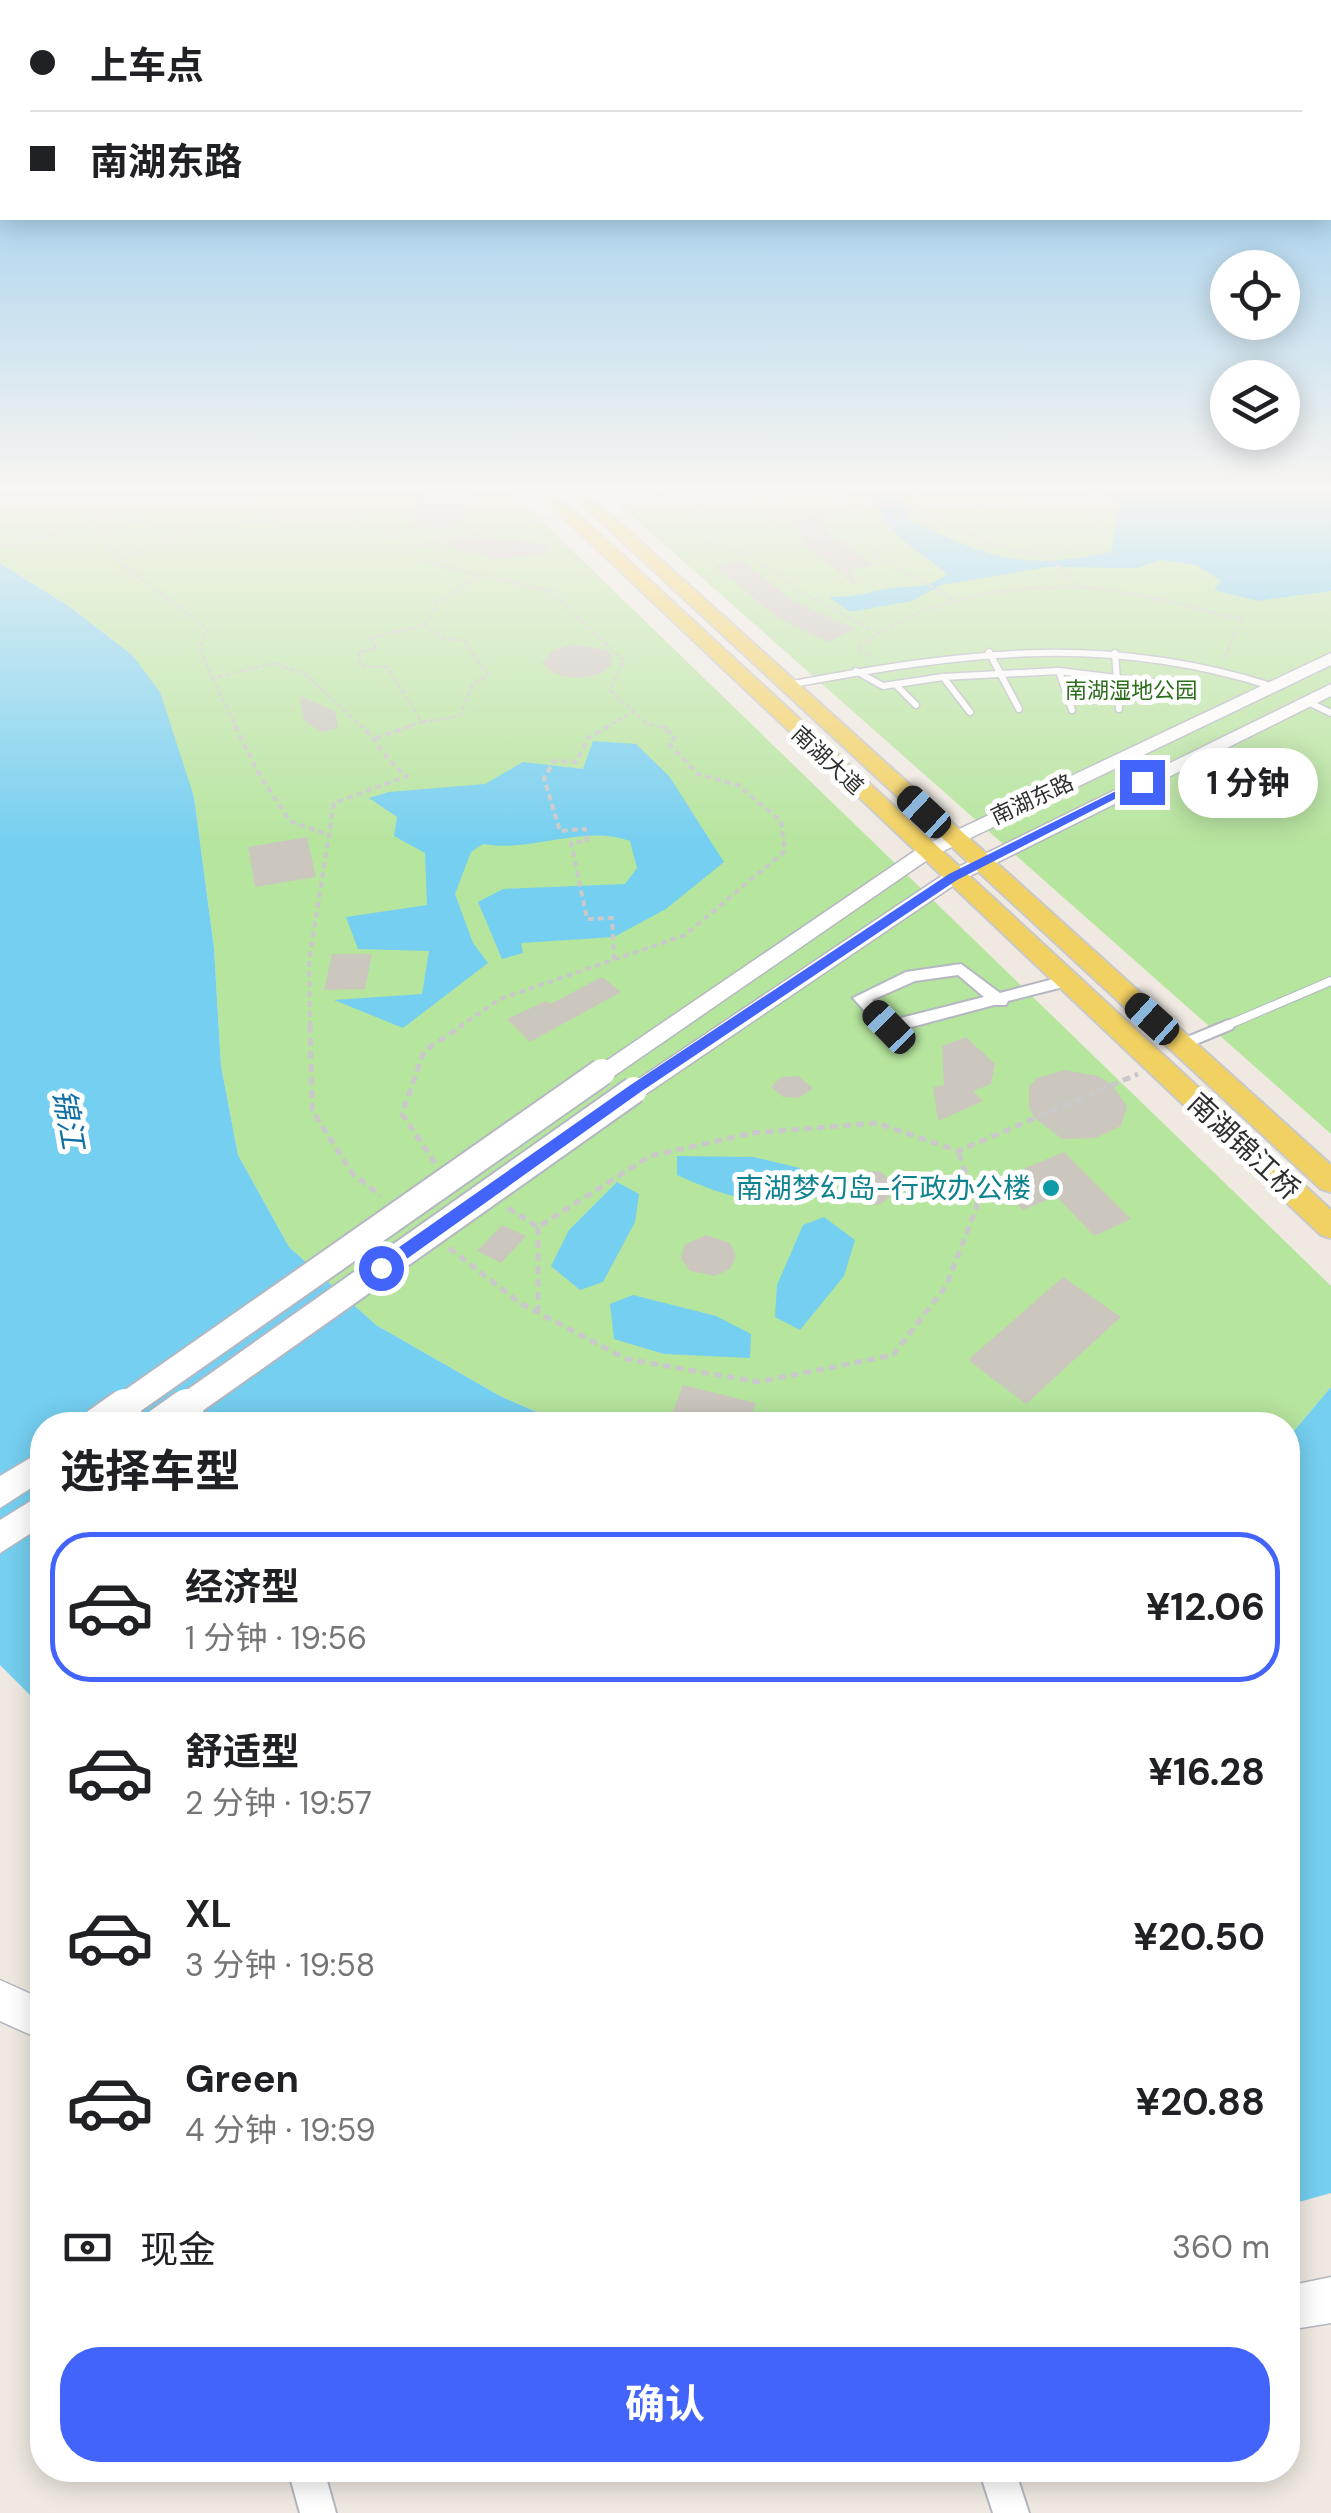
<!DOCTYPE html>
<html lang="zh">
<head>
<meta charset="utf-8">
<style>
  body { margin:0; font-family:"DM Sans","Noto Sans SC",sans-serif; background:#f6f6f6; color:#202124; height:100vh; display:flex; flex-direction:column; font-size:38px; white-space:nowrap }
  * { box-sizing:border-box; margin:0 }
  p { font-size:32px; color:#757577 }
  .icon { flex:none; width:55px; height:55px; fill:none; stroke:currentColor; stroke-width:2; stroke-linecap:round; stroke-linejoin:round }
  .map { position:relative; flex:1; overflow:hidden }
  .drawer { position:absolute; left:30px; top:1412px; width:1270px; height:1070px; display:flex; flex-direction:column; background:#fff; border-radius:40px; box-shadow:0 5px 25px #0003 }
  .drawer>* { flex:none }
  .top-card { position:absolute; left:0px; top:0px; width:1332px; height:220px; box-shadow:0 5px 25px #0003; display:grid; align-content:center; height:220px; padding:0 30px; background:#fff }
  .buttons { position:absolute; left:1210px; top:250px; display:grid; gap:20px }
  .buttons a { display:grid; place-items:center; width:90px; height:90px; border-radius:50%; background:#fff; box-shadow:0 5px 25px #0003; font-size:50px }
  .end { position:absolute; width:45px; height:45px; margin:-22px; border:12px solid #4264fb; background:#fff; box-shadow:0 0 0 5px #fff }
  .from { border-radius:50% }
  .bubble { position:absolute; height:70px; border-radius:35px; background:#fff; box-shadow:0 5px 25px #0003; font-size:32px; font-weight:700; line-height:70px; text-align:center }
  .car { position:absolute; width:30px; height:60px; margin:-30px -15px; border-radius:12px; box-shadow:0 0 8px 2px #0007; background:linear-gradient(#222 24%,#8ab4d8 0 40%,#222 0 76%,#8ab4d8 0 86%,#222 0) }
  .top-card b { display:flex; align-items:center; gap:35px; height:95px; font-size:38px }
  .top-card b+b { border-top:2px solid #e0e0e0 }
  .top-card i { width:25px; height:25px; background:#202124 }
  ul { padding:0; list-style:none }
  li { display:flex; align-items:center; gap:30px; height:150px; margin:0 20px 15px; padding:0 10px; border:5px solid transparent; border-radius:40px }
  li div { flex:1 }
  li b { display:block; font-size:38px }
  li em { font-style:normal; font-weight:700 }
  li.active { border-color:#4264fb }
  li>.icon { width:90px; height:90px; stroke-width:1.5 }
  h2 { padding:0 30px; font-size:45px; line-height:120px }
  .pay { display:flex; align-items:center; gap:25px; height:110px; padding:0 30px; font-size:38px }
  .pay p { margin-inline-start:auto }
  .cta { display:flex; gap:20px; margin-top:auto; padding:20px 30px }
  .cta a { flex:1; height:115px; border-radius:40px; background:#4264fb; color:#fff; font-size:40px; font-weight:700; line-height:115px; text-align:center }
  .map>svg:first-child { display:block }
</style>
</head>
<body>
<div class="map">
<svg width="1331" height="2513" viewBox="0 0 1331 2513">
  <rect width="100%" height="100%" fill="#efe9e1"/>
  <g fill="#b6e59e">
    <polygon points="0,493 513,493 1331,1286 1331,1387 1288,1438 1288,1425 566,1425 500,1396 376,1325 289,1247 238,1155 221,1066 214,948 194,797 132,655 70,607 0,563"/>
    <polygon points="606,493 1331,493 1331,1134"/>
  </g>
  <g fill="#75cff0">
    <path d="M876,493H903L908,520C991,558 1020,571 1111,552L1121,500L1108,493H1331V591L1258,601L1214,590L1221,581L1196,565L1161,560L1137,568L1047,567L941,585L912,601L850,612L829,597C853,597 863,594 885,589C909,585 925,591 947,574C922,553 877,530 876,493Z"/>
    <polygon points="0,563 70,607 132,655 160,692 194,797 214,948 221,1066 238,1155 289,1247 376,1325 500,1396 566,1425 42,1425 42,1707 0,1665"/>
    <path d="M593,741L636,744L669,776L724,862L666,909L614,937L521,943L523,953L502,959L478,902L503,889L625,884L637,868L630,841C584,824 531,853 483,844L471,852L455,894L473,943L488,963L403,1028L334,1000L422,994L429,951L358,949L346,917L427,905L425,853L394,836L397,817L369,798L389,792L485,784L523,762L583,769Z"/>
    <path d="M677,1156L754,1157L800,1168L808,1196C770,1213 714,1192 677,1175Z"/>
    <polygon points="617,1182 639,1194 635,1222 603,1282 580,1290 551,1266 569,1230"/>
    <polygon points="824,1217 855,1240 844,1276 800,1330 775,1317 777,1285 803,1225"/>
    <polygon points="633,1295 716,1316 751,1334 750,1358 664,1354 614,1339 610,1304"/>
    <polygon points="1331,1387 1331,2193 1288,2205 1288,1438"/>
  </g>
  <g fill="#cbc7bf">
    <polygon points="425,493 471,493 458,528 410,527"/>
    <polygon points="822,517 835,543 843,542 873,565 849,570 858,588 805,544 792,519"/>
    <polygon points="451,536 547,544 547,554 498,559 449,547"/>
    <polygon points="742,560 792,600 855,629 828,642 778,618 715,566"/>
    <polygon points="574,644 606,650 612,655 611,666 597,675 575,678 555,674 542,663 553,650"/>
    <polygon points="299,696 335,711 338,728 321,732 304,720"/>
    <polygon points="307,837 316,877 255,887 248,847"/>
    <polygon points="332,954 372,954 365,989 324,990"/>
    <polygon points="602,977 621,992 530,1042 507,1019 546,1001 550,1004"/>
    <polygon points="966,1037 995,1064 991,1084 973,1091 983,1101 938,1121 933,1087 944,1085 942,1046"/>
    <polygon points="1065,1070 1098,1076 1111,1084 1127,1106 1121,1126 1096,1138 1062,1139 1036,1119 1029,1109 1029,1087 1037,1078"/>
    <polygon points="798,1076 813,1088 799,1098 783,1097 771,1087 781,1077"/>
    <polygon points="1064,1152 1131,1219 1094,1236 1056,1196 1023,1210 1002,1189 1006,1176"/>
    <circle cx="874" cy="1188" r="17"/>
    <polygon points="502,1225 526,1236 501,1263 477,1251"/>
    <polygon points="706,1235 730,1243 736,1256 730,1269 715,1276 690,1271 681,1259 684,1245"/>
    <polygon points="1063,1277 1121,1317 1026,1404 968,1360"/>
    <polygon points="683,1385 756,1403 749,1425 706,1425 671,1416"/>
  </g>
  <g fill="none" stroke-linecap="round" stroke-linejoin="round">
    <defs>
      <g id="lane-far2">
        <polyline points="989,652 1019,709"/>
        <polyline points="1115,653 1119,709"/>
        <polyline points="856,671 883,686 943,677 1059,671 1182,686"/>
        <polyline points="1059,671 1072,710"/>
        <polyline points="943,677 970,712"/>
        <path d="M788,685C961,653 1100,632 1271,686"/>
        <polyline points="897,686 916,705"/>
        <polyline points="1306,701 1331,713"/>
      </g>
      <polyline id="lane-far1" points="1223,1027 1331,981"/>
      <polyline id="lane" points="1181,1045 1229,1025"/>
      <g id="street">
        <path d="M961,964L1000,993L1065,976L1073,981L1071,985L1008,1001L1006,1005H994L889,1033L883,1031L853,998L906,972ZM958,975L984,997L893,1020L872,1000L915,981Z"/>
        <polygon points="288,2470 324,2470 336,2513 300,2513"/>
        <polygon points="979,2470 1015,2470 1029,2513 993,2513"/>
      </g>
      <g id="secondary">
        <polygon points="1331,653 1331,665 933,856 611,1078 602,1080 590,1072 919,848"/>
        <polygon points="1331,684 1331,696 960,881 643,1096 625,1096 622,1090 946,873"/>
        <polygon points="42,1451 42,1481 0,1508 0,1476"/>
        <polygon points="42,1494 42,1526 0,1553 0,1520"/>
        <polygon points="0,1980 42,1999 42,2040 0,2021"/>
        <polygon points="1331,2277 1331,2323 1288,2330 1288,2286"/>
      </g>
      <g id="primary">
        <polygon points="538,493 555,493 1331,1210 1331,1238 1321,1235"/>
        <polygon points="570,493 587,493 1331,1165 1331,1192 1321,1189"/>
      </g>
    </defs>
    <use href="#lane-far2" stroke="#b4b7c1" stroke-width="9"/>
    <use href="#lane-far1" stroke="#b4b7c1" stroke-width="10"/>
    <use href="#lane" stroke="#b4b7c1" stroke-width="14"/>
    <use href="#street" stroke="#b4b7c1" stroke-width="4"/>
    <use href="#secondary" stroke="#b4b7c1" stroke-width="3"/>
    <use href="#primary" stroke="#c9c9c9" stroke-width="4"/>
    <g stroke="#c9c9c9" stroke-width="2.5" stroke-dasharray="5 2.5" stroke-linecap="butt">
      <path d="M844,493L852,515L850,530C882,568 918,575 958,603"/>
      <path d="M916,493L910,498L912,504C956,531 998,551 1050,557L1077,588"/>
      <polyline points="705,494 703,540 745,552 801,592 874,631"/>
      <polyline points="611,497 838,493"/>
      <polyline points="849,505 1004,505"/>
      <polyline points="620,509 852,515"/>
      <polyline points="551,518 410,548 421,561 550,591 624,661 610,690 647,724 667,728"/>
      <polyline points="0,544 9,548 109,515 185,530"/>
      <polyline points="745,552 775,513 775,495"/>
      <path d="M1050,557C1086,551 1091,533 1105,503L1095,493"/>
      <polyline points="118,561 102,536 130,522"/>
      <path d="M869,656L858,648C919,598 1021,581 1099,589C1147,594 1194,609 1241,619L1223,661"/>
      <polyline points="212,678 237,728"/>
      <polyline points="422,722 460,716 472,685 488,675 464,641 442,638 425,625"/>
      <polyline points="363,728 305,674 275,663 212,678 200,647 208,629 118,561 202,525 341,514 394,535 410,548"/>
      <polyline points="404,728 422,722 387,667 360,666 359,652 376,648 370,638 425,625 436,603 480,575"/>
      <polyline points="605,728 633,712"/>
    </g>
    <g stroke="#c9c9c9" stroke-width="4" stroke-dasharray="6 4" stroke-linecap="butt">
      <polyline points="235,726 259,774 290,821 329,835"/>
      <polyline points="609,726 588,738 576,762 554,761 544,778 560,831 585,829 587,841 571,843 587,919 612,918 614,959"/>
      <polyline points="376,738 411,726"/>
      <path d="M310,1027L309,962L334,803L407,776C386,762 379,742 361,726"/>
      <polyline points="459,1027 500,999 685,935 785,851 781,821 738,785 698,774 669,744 675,737 662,726"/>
    </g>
    <g stroke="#c9c9c9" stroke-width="5" stroke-dasharray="8 5" stroke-linecap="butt">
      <polyline points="310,1025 312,1110 352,1173 381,1196"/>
      <polyline points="435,1163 402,1114 424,1051 463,1025"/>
      <polyline points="508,1208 538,1227 650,1156 752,1133 877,1123 958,1151 1138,1074"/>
      <polyline points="538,1227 538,1313"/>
      <polyline points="449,1248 520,1303 626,1359 758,1382 893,1355 946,1286 977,1206 958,1151"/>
    </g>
    <use href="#lane-far2" stroke="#fff" stroke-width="6"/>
    <use href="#lane-far1" stroke="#fff" stroke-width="8"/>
    <use href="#lane" stroke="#fff" stroke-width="10"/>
    <use href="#street" fill="#fff" fill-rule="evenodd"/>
    <use href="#secondary" fill="#fff" fill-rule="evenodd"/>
    <use href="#primary" fill="#f2d163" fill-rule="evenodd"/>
    <defs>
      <g id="secondary-bridge-far1">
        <polyline points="122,1408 602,1072"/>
        <polyline points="184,1408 634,1090"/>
      </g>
      <g id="secondary-bridge">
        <polyline points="98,1425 125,1406"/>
        <polyline points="160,1425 187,1406"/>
      </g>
    </defs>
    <use href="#secondary-bridge-far1" stroke="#b4b7c1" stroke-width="30" stroke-linecap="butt"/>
    <use href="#secondary-bridge" stroke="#b4b7c1" stroke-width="38" stroke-linecap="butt"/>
    <use href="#secondary-bridge-far1" stroke="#fff" stroke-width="26"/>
    <use href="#secondary-bridge" stroke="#fff" stroke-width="34"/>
  </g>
  <linearGradient id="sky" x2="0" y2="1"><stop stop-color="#7abfeb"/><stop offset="0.58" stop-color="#f8f5f2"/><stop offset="1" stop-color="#f8f5f2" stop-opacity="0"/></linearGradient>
  <rect width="1331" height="844" fill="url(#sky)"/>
  <polygon fill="#4264fb" points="1138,780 1148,782 957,880 639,1093 387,1273 375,1273 375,1264 629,1086 949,874"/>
  <circle fill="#0f9aa8" stroke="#fff" stroke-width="4" cx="1051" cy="1188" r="10"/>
  <g text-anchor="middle" stroke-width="10" stroke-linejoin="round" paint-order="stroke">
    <g font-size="22" fill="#2c6e1b" stroke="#fff">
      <text x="1131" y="698">南湖湿地公园</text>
    </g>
    <g font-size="22" fill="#2e2e2e" stroke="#fff">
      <text transform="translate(828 760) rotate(43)" y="8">南湖大道</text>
      <text transform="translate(1032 799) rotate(-25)" y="8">南湖东路</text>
    </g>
    <g font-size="28" fill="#2e2e2e" stroke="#fff">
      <text transform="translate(1244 1146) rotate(43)" y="10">南湖锦江桥</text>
    </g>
    <g font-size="28" fill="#0d838f" stroke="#fff" text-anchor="end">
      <text x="1031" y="1198">南湖梦幻岛-行政办公楼</text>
    </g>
    <g font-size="30" font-style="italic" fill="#0d6fa3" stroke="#fff">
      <text transform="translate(68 1119) rotate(80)" y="10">锦江</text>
    </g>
  </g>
</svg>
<div class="buttons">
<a><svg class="icon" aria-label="locate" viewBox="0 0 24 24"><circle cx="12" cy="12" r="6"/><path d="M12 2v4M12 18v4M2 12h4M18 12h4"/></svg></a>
<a><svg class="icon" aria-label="layers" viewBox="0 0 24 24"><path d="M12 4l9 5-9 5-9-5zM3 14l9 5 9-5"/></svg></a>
</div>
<i class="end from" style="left:381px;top:1268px"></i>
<i class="end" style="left:1142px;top:782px"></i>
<div class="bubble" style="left:1178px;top:748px;width:140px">1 分钟</div>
<i class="car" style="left:924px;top:812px;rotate:313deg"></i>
<i class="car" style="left:1152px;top:1019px;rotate:312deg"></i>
<i class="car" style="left:889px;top:1027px;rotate:316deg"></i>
<div class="top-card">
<b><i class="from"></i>上车点</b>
<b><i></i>南湖东路</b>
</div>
<section class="drawer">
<h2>选择车型</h2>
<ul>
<li class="active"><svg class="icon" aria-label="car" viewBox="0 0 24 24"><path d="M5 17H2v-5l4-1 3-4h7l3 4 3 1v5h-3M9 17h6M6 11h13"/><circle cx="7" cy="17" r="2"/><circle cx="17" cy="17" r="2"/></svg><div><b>经济型</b><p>1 分钟 · 19:56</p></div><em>¥12.06</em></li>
<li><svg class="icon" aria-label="car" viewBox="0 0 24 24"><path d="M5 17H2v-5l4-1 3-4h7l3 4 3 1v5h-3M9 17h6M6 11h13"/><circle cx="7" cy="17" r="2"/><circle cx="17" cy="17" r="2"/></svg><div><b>舒适型</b><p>2 分钟 · 19:57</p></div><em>¥16.28</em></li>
<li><svg class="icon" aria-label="car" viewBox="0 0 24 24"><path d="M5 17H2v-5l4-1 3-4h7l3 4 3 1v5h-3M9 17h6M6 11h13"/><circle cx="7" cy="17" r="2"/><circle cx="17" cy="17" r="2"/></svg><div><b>XL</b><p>3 分钟 · 19:58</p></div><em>¥20.50</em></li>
<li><svg class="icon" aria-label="car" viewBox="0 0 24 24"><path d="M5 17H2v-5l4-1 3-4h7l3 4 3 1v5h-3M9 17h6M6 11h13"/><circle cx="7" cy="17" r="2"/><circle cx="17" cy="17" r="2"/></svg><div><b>Green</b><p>4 分钟 · 19:59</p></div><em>¥20.88</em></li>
</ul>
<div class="pay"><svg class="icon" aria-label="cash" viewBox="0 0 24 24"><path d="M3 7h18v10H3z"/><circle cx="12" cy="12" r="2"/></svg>现金<p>360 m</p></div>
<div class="cta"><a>确认</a></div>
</section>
</div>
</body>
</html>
